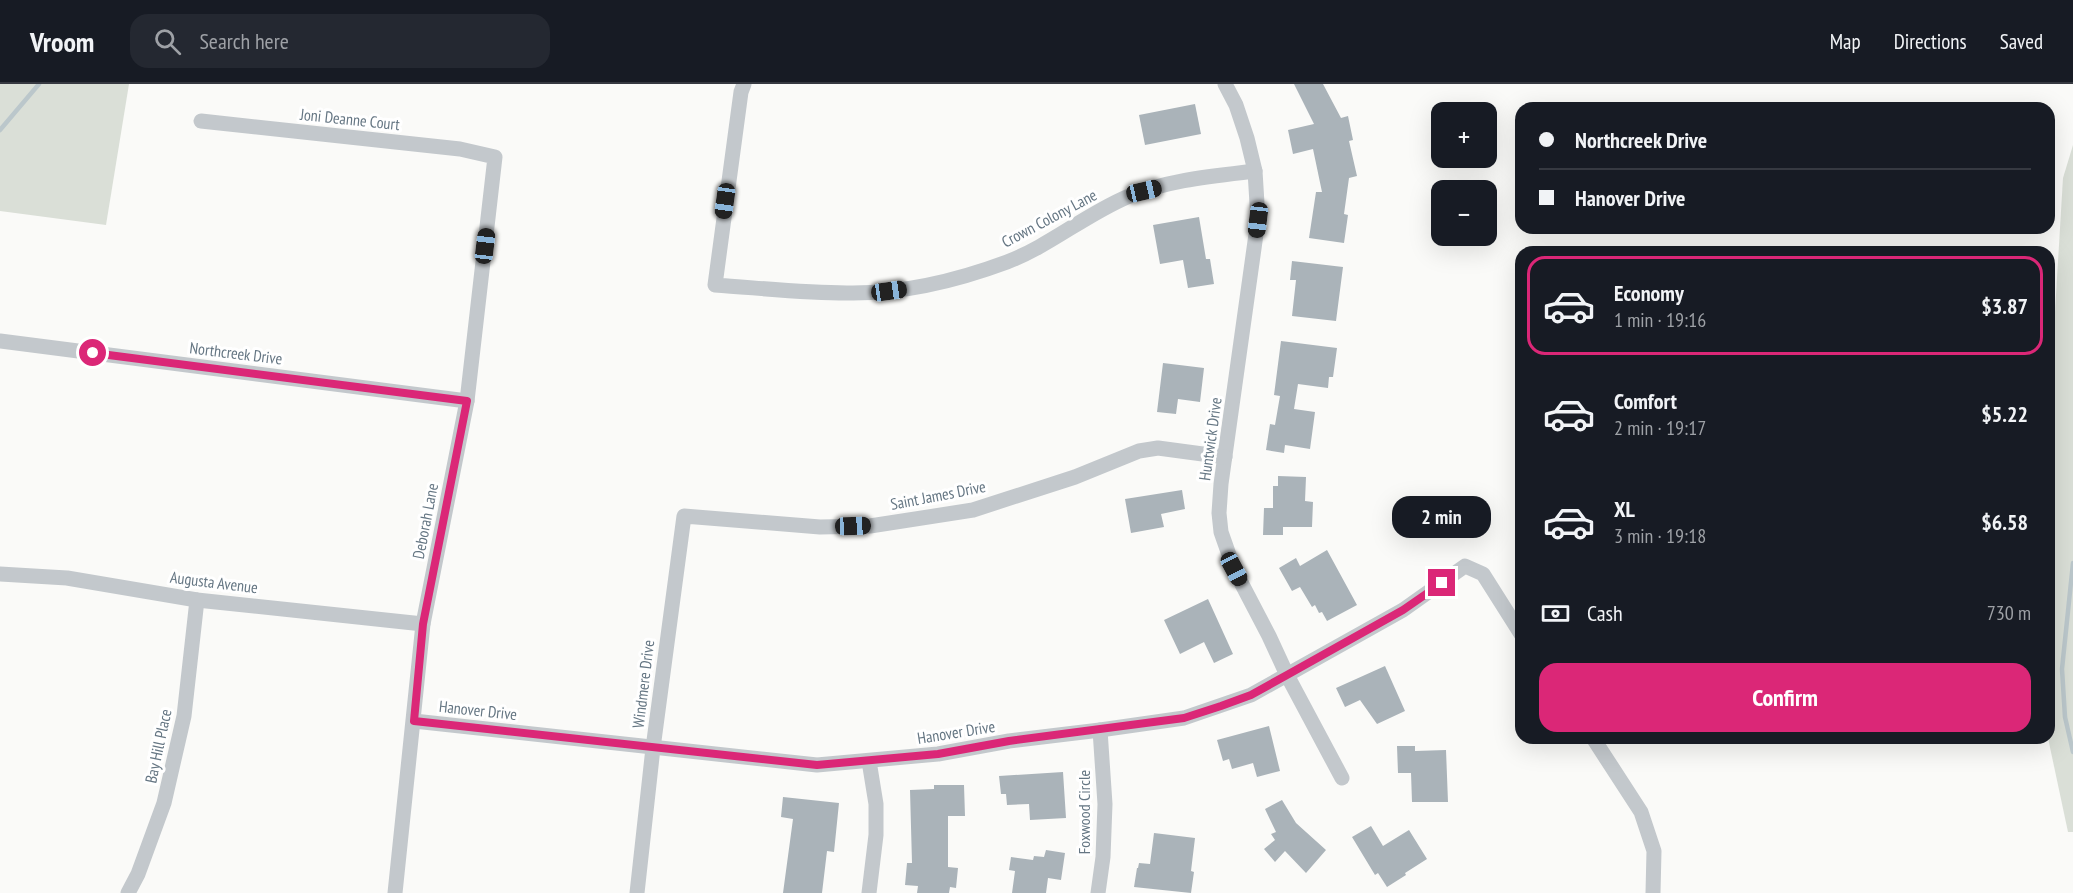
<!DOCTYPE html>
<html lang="en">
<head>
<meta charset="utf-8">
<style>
  body { margin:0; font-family:"PT Sans Narrow",sans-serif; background:#242831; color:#f1f3f6; height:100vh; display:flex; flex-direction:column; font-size:22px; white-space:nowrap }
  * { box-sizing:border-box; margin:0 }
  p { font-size:20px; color:#9ea1a6 }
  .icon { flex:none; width:33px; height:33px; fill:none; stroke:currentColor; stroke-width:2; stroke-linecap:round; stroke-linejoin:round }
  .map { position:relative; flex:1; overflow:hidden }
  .drawer { position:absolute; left:1515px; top:162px; width:540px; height:498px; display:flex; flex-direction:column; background:#171b24; border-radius:18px; box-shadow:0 6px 24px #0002 }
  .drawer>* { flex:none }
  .hud { position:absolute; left:1515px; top:18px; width:540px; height:132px; border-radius:18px; box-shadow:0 6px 24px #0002; display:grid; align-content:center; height:132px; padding:0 24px; background:#171b24 }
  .tools { position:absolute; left:1431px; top:18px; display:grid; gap:12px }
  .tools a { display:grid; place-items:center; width:66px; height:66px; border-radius:12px; background:#171b24; box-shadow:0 6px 24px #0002; font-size:30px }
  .end { position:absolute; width:27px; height:27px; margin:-14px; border:8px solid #db2777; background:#fff; box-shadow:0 0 0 3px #fff }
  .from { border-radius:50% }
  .bubble { position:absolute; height:42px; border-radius:18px; background:#171b24; box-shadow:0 6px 24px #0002; font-size:20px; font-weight:600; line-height:42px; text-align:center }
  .car { position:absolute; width:18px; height:36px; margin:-18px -9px; border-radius:8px; box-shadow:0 0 4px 2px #0007; background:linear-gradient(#222 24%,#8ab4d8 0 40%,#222 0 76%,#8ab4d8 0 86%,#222 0) }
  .hud b { display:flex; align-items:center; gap:21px; height:57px; font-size:22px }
  .hud b+b { border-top:2px solid #363941 }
  .hud i { width:15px; height:15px; background:#f1f3f6 }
  ul { padding:10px 0 0; list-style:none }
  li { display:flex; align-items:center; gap:18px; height:99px; margin:0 12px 9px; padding:0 12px; border:3px solid transparent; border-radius:18px }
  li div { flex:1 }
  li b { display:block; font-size:22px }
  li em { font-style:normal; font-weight:600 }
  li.active { border-color:#db2777 }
  li>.icon { width:54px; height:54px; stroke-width:1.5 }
  .pay { display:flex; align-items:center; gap:15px; height:66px; padding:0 24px; font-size:22px }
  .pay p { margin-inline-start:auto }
  .action { display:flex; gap:12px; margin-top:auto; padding:12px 24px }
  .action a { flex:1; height:69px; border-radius:18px; background:#db2777; color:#fff; font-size:24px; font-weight:600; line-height:69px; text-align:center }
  header { display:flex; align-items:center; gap:36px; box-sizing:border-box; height:84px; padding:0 30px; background:#171b24; border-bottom:2px solid #363941 }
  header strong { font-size:28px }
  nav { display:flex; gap:33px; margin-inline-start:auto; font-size:21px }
  .search { width:420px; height:54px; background:#242831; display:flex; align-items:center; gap:15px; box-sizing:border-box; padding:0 21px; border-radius:18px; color:#9ea1a6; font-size:22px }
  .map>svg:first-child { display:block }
</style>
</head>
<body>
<header>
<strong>Vroom</strong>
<div class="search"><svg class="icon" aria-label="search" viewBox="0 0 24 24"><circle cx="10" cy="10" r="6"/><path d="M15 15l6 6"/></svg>Search here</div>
<nav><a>Map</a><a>Directions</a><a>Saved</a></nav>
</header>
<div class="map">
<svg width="2073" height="809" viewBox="0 0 2073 809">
  <rect width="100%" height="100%" fill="#fafaf8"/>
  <g fill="#dadfd7">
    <polygon points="0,0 129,0 106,141 0,127"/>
    <polygon points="2073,61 2073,748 2068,748 2048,654 2049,328 2063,94"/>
  </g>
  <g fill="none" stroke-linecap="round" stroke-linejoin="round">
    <g stroke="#bbc7cb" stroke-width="4.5">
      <polyline points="0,46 39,0"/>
      <polyline points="2073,479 2062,585 2065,633 2073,668"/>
    </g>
  </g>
  <g fill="#aab3b9">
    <polygon points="1294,0 1323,0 1341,34 1348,32 1353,56 1349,57 1357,92 1349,94 1344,130 1348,131 1344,159 1309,154 1316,108 1322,108 1313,65 1293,70 1288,46 1314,40"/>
    <polygon points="1195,20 1201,50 1145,61 1139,31"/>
    <polygon points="1199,133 1206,175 1210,175 1214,200 1188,204 1183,176 1160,180 1153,141"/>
    <polygon points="1292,177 1343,183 1336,237 1292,232 1296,196 1290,196"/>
    <polygon points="1281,257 1337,264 1333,293 1329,293 1328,304 1298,300 1294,325 1315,328 1310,365 1285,361 1284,369 1266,366 1270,340 1275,341 1280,312 1274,311"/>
    <polygon points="1163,279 1204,284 1200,318 1178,315 1176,330 1157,328"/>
    <polygon points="1278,392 1306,393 1305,417 1313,418 1312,443 1283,443 1283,451 1263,451 1264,424 1273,424 1273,402 1278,402"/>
    <polygon points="1182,406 1185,425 1161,430 1164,443 1131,449 1125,415"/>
    <polygon points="1327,466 1357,521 1327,537 1322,528 1319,529 1315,521 1312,523 1300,503 1292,507 1279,484 1296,474 1300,482"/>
    <polygon points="1208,515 1233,570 1214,579 1204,558 1180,570 1164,536"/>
    <polygon points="1385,582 1405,627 1377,640 1360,616 1345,623 1336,604"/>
    <polygon points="1269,642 1280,687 1257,693 1253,679 1232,685 1229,675 1223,677 1217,656"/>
    <polygon points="1397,662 1415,662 1415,667 1446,666 1448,718 1412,718 1411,689 1398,689"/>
    <polygon points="1063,688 1066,734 1030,736 1029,720 1007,721 1006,710 1001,710 999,692"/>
    <polygon points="934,701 964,701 965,732 948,732 948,783 958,784 956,804 950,803 949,809 917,809 918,802 905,801 907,779 912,779 910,706 934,705"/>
    <polygon points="783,713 839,719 834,768 827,767 822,809 783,809 793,735 781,733"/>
    <polygon points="1282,716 1296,739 1326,766 1306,789 1285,767 1275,778 1264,765 1275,756 1271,750 1276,748 1265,725"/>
    <polygon points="1371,742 1383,762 1409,746 1427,775 1405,789 1406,791 1387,803 1378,789 1375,791 1352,753"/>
    <polygon points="1154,749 1195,754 1191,787 1194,788 1191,809 1134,803 1137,784 1138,784 1139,779 1150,780"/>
    <polygon points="1046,766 1065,769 1061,796 1048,794 1046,809 1012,809 1015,787 1009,786 1011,773 1033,776 1034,772 1044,773"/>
  </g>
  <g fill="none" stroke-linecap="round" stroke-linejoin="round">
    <g stroke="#c3c8cc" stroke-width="15">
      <path d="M744,0L741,8L715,201C759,204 803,209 847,209C901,210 956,197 1007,178C1049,162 1085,131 1127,113C1167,96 1213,92 1255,87"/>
      <polyline points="1225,0 1236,21 1247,54 1255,87 1258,136 1221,400 1219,429 1221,448 1234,485 1269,552 1287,591 1342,694"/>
      <polyline points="201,37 460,65 495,73 467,317 423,540 395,809"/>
      <polyline points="0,257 467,317"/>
      <polyline points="0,490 67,494 197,516 423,540"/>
      <polyline points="414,637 817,681 938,670 1009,657 1100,646 1184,634 1251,611 1403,526 1465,482 1483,490 1521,550"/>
      <polyline points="1593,654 1641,728 1654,767 1653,809"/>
      <polyline points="128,809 138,790 164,719 184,632 197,516"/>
      <polyline points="637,809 653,664 684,432 820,443 870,442 973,426 1075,393 1139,367 1158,364 1225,373"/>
      <polyline points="869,809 876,751 876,720 869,677"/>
      <polyline points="1098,809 1103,773 1105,720 1100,646"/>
    </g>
  </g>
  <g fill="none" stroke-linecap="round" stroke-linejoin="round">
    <polyline stroke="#db2777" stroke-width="8" points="93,269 467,317 423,540 414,637 817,681 938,670 1009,657 1184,634 1221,622 1251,611 1287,591 1403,526 1442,499"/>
  </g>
  <g text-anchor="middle" stroke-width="6" stroke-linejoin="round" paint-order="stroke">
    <g font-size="16" fill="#657683" stroke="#fff">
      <text transform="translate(350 35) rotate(6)" y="6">Joni Deanne Court</text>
      <text transform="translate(1049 134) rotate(-28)" y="6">Crown Colony Lane</text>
      <text transform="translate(236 269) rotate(7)" y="6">Northcreek Drive</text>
      <text transform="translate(1210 355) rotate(-82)" y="6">Huntwick Drive</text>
      <text transform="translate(938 411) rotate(-11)" y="6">Saint James Drive</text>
      <text transform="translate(425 437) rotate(-79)" y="6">Deborah Lane</text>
      <text transform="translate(214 498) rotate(7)" y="6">Augusta Avenue</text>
      <text transform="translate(643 600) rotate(-83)" y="6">Windmere Drive</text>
      <text transform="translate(478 626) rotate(6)" y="6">Hanover Drive</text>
      <text transform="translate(956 648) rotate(-9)" y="6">Hanover Drive</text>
      <text transform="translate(158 662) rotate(-78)" y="6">Bay Hill Place</text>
      <text transform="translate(1084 728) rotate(-90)" y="6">Foxwood Circle</text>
    </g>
  </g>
</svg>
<div class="tools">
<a>+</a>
<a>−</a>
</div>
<i class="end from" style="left:93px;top:269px"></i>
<i class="end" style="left:1442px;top:499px"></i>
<div class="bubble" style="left:1392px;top:412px;width:99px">2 min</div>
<i class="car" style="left:1144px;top:107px;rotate:77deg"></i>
<i class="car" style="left:725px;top:117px;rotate:188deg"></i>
<i class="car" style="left:1258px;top:136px;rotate:187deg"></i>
<i class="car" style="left:485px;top:162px;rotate:7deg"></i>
<i class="car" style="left:889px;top:207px;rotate:82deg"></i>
<i class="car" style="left:853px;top:442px;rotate:88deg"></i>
<i class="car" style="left:1234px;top:485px;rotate:152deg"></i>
<div class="hud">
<b><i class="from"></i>Northcreek Drive</b>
<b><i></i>Hanover Drive</b>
</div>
<section class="drawer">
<ul>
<li class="active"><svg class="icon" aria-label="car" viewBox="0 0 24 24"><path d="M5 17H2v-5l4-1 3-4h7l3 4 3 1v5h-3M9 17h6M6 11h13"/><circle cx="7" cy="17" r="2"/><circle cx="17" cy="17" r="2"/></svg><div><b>Economy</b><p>1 min · 19:16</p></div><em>$3.87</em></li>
<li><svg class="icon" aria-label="car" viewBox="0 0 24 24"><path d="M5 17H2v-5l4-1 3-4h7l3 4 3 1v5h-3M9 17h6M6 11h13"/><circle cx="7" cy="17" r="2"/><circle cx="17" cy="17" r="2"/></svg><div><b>Comfort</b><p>2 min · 19:17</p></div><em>$5.22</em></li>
<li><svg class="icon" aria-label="car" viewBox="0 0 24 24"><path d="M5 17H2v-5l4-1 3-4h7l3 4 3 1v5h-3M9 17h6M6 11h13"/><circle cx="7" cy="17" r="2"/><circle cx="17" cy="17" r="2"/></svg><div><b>XL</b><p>3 min · 19:18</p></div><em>$6.58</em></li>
</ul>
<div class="pay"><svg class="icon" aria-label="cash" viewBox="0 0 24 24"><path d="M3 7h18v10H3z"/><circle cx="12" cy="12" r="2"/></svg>Cash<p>730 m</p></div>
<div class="action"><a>Confirm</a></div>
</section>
</div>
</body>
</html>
